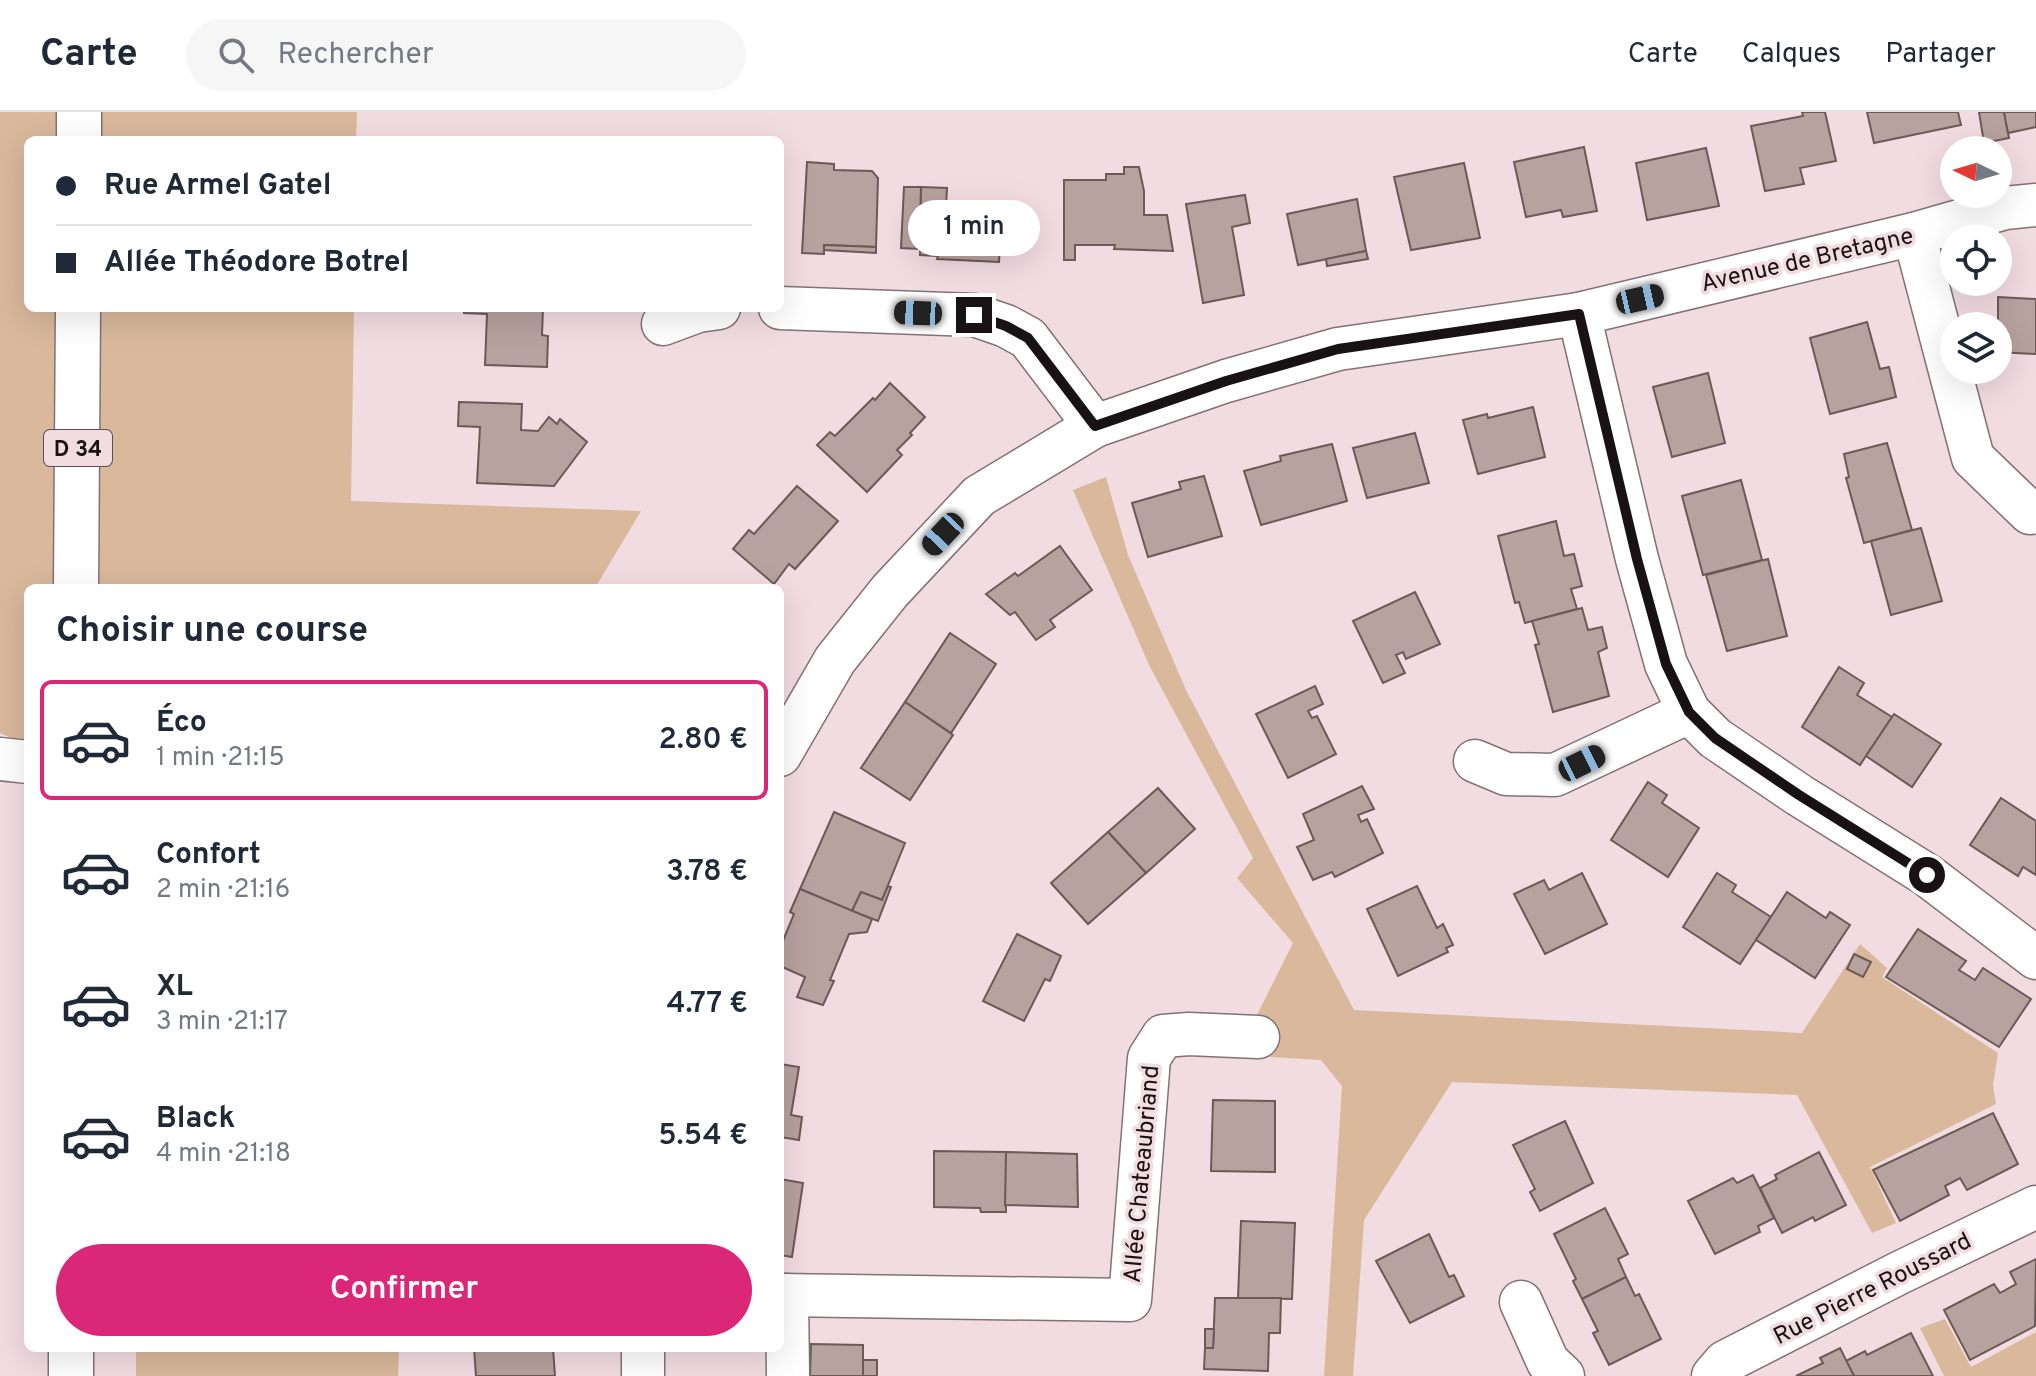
<!DOCTYPE html>
<html lang="fr">
<head>
<meta charset="utf-8">
<style>
  body { margin:0; font-family:Overpass,sans-serif; background:#f6f6f7; color:#1f2937; height:100vh; display:flex; flex-direction:column; font-size:30px; white-space:nowrap }
  * { box-sizing:border-box; margin:0 }
  p { font-size:26px; color:#747a83 }
  .icon { flex:none; width:44px; height:44px; fill:none; stroke:currentColor; stroke-width:2; stroke-linecap:round; stroke-linejoin:round }
  .map { position:relative; flex:1; overflow:hidden }
  .side { position:absolute; left:24px; top:472px; width:760px; height:768px; display:flex; flex-direction:column; background:#fff; border-radius:12px; box-shadow:0 8px 32px #0002 }
  .side>* { flex:none }
  .guide { position:absolute; left:24px; top:24px; width:760px; height:176px; border-radius:12px; box-shadow:0 8px 32px #0002; display:grid; align-content:center; height:176px; padding:0 32px; background:#fff }
  .needle { width:52px; rotate:275deg }
  .buttons { position:absolute; left:1940px; top:24px; display:grid; gap:16px }
  .buttons a { display:grid; place-items:center; width:72px; height:72px; border-radius:50%; background:#fff; box-shadow:0 8px 32px #0002; font-size:40px }
  .end { position:absolute; width:36px; height:36px; margin:-18px; border:10px solid #191214; background:#fff; box-shadow:0 0 0 4px #fff }
  .from { border-radius:50% }
  .bubble { position:absolute; height:56px; border-radius:28px; background:#fff; box-shadow:0 8px 32px #0002; font-size:26px; font-weight:600; line-height:56px; text-align:center }
  .car { position:absolute; width:24px; height:48px; margin:-24px -12px; border-radius:10px; box-shadow:0 0 6px 2px #0007; background:linear-gradient(#222 24%,#8ab4d8 0 40%,#222 0 76%,#8ab4d8 0 86%,#222 0) }
  .guide b { display:flex; align-items:center; gap:28px; height:76px; font-size:30px }
  .guide b+b { border-top:2px solid #e0e1e3 }
  .guide i { width:20px; height:20px; background:#1f2937 }
  ul { padding:0; list-style:none }
  li { display:flex; align-items:center; gap:24px; height:120px; margin:0 16px 12px; padding:0 16px; border:4px solid transparent; border-radius:12px }
  li div { flex:1 }
  li b { display:block; font-size:30px }
  li em { font-style:normal; font-weight:600 }
  li.selected { border-color:#db2777 }
  li>.icon { width:72px; height:72px; stroke-width:1.5 }
  h2 { padding:0 32px; font-size:36px; line-height:96px }
  .primary-button { display:flex; gap:16px; margin-top:auto; padding:16px 32px }
  .primary-button a { flex:1; height:92px; border-radius:48px; background:#db2777; color:#fff; font-size:32px; font-weight:600; line-height:92px; text-align:center }
  header { display:flex; align-items:center; gap:48px; box-sizing:border-box; height:112px; padding:0 40px; background:#fff; border-bottom:2px solid #e0e1e3 }
  header strong { font-size:38px }
  nav { display:flex; gap:44px; margin-inline-start:auto; font-size:28px }
  .search { width:560px; height:72px; background:#f6f6f7; display:flex; align-items:center; gap:20px; box-sizing:border-box; padding:0 28px; border-radius:44px; color:#747a83; font-size:30px }
  .map>svg:first-child { display:block }
</style>
</head>
<body>
<header>
<strong>Carte</strong>
<div class="search"><svg class="icon" aria-label="search" viewBox="0 0 24 24"><circle cx="10" cy="10" r="6"/><path d="M15 15l6 6"/></svg>Rechercher</div>
<nav><a>Carte</a><a>Calques</a><a>Partager</a></nav>
</header>
<div class="map">
<svg width="2036" height="1264" viewBox="0 0 2036 1264">
  <rect width="100%" height="100%" fill="#f1dce2"/>
  <g fill="#d9b89b">
    <polygon points="0,0 357,0 356,28 28,28 28,196 354,196 351,389 641,399 595,476 28,476 28,634 0,621"/>
    <polygon points="1106,365 1128,443 1186,578 1354,898 1802,921 1860,832 1887,856 1882,865 1998,941 1993,973 1996,992 1870,1055 1896,1111 1872,1121 1797,983 1452,970 1364,1108 1353,1264 1324,1264 1342,974 1321,948 1237,943 1293,831 1237,766 1253,746 1149,553 1073,378"/>
    <polygon points="1945,1207 1971,1255 2036,1220 2036,1264 1944,1264 1920,1216"/>
    <polygon points="136,1236 399,1236 398,1264 136,1264"/>
  </g>
  <g fill="#b6a29e" stroke="#6c5a57" stroke-width="2">
    <polygon points="1802,0 1825,0 1836,49 1800,56 1804,72 1765,79 1751,14 1803,4"/>
    <polygon points="1867,0 1958,0 1961,13 1874,31"/>
    <polygon points="1979,0 2004,0 2009,26 1984,31"/>
    <polygon points="2004,0 2036,0 2036,15 2008,21"/>
    <polygon points="1584,35 1597,99 1563,105 1561,98 1526,105 1514,50"/>
    <polygon points="1706,36 1719,94 1647,108 1636,51"/>
    <polygon points="807,50 834,52 834,58 872,59 878,66 876,135 824,133 824,142 802,141"/>
    <polygon points="1464,51 1480,126 1411,138 1394,65"/>
    <polygon points="1124,55 1139,55 1144,79 1144,103 1167,103 1173,139 1114,137 1115,133 1075,133 1075,148 1064,148 1064,68 1106,68 1106,62 1124,62"/>
    <polygon points="904,75 921,75 920,137 901,136"/>
    <polygon points="921,75 947,76 946,95 1002,98 999,150 937,147 938,144 920,143"/>
    <polygon points="1245,83 1250,111 1232,115 1244,183 1203,191 1186,92"/>
    <polygon points="1357,87 1366,139 1298,153 1287,102"/>
    <polygon points="824,133 876,135 876,141 824,138"/>
    <polygon points="1366,139 1368,147 1327,154 1326,147"/>
    <polygon points="1998,185 2036,187 2036,242 1998,240"/>
    <polygon points="464,196 543,196 542,223 548,224 547,255 485,253 487,202 464,201"/>
    <polygon points="1867,210 1880,257 1889,255 1896,285 1830,302 1810,226"/>
    <polygon points="1708,261 1725,331 1672,345 1653,275"/>
    <polygon points="890,271 925,305 910,321 912,323 897,338 902,343 867,380 817,333 830,320 835,324 873,286 875,288"/>
    <polygon points="459,290 522,292 521,318 538,319 549,305 557,312 560,307 587,330 554,374 477,371 480,315 458,314"/>
    <polygon points="1533,295 1545,345 1478,362 1463,308 1487,302 1488,306"/>
    <polygon points="1415,321 1429,371 1367,386 1353,336"/>
    <polygon points="1887,331 1912,418 1864,431 1846,366 1849,365 1844,342"/>
    <polygon points="1332,332 1347,389 1261,413 1244,359 1281,349 1280,344"/>
    <polygon points="1204,364 1222,424 1148,445 1132,391 1181,377 1179,370"/>
    <polygon points="1741,368 1762,448 1703,463 1682,384"/>
    <polygon points="797,374 838,409 795,457 789,452 774,472 733,437 749,418 754,422"/>
    <polygon points="1556,409 1564,444 1574,442 1582,474 1571,477 1577,497 1525,511 1519,490 1515,491 1498,424"/>
    <polygon points="1921,416 1942,489 1891,503 1871,429"/>
    <polygon points="1060,434 1092,478 1050,508 1055,515 1036,528 1015,500 1010,503 986,482 1015,461 1018,464"/>
    <polygon points="1768,447 1787,524 1727,539 1706,463"/>
    <polygon points="1415,480 1440,532 1406,547 1403,540 1396,543 1405,561 1383,571 1353,509"/>
    <polygon points="1582,496 1588,518 1602,515 1607,536 1598,540 1609,584 1553,600 1535,533 1539,532 1532,509"/>
    <polygon points="950,521 996,552 951,621 905,590"/>
    <polygon points="1839,555 1864,571 1857,583 1892,605 1860,653 1802,615"/>
    <polygon points="1315,574 1323,592 1308,599 1312,606 1317,604 1336,642 1288,666 1256,602"/>
    <polygon points="905,590 953,623 910,688 861,656"/>
    <polygon points="1894,602 1941,632 1912,675 1866,644"/>
    <polygon points="1648,670 1667,683 1662,691 1699,716 1668,765 1611,728"/>
    <polygon points="1362,674 1374,697 1358,703 1361,710 1367,707 1383,741 1335,765 1332,760 1313,768 1297,735 1314,728 1303,702"/>
    <polygon points="1158,676 1195,717 1146,761 1108,720"/>
    <polygon points="2001,686 2036,709 2036,763 2023,755 2018,764 1970,733"/>
    <polygon points="834,700 905,731 882,788 861,780 852,799 800,777"/>
    <polygon points="1108,720 1146,761 1088,812 1051,771"/>
    <polygon points="1582,761 1607,812 1545,842 1514,782 1544,768 1549,778"/>
    <polygon points="1717,761 1736,773 1732,780 1771,805 1740,852 1683,815"/>
    <polygon points="888,774 891,775 878,809 852,799 861,780 882,788"/>
    <polygon points="1417,774 1437,816 1443,812 1453,833 1446,836 1448,840 1398,864 1367,797"/>
    <polygon points="800,777 872,807 867,820 849,822 830,868 834,869 823,893 797,885 805,865 780,854 780,836 794,802 790,800"/>
    <polygon points="1787,780 1826,806 1830,800 1850,813 1815,866 1756,828"/>
    <polygon points="1918,817 1966,849 1959,858 1975,868 1983,856 2031,887 1999,935 1886,865"/>
    <polygon points="1017,822 1061,844 1050,869 1045,867 1024,909 983,889"/>
    <polygon points="1854,842 1871,850 1863,865 1847,857"/>
    <polygon points="780,952 799,955 791,1003 802,1005 799,1028 780,1025"/>
    <polygon points="1213,988 1275,989 1275,1060 1211,1059"/>
    <polygon points="1993,1001 2018,1052 1967,1078 1960,1066 1945,1074 1949,1083 1900,1109 1873,1058"/>
    <polygon points="1565,1009 1593,1071 1540,1099 1530,1080 1535,1077 1513,1033"/>
    <polygon points="934,1039 1006,1040 1006,1100 981,1100 980,1096 934,1095"/>
    <polygon points="1006,1040 1077,1042 1078,1095 1005,1093"/>
    <polygon points="1819,1040 1846,1093 1815,1109 1813,1105 1782,1121 1760,1076 1777,1067 1775,1063"/>
    <polygon points="1753,1063 1774,1106 1758,1114 1760,1120 1715,1142 1688,1089 1733,1066 1737,1071"/>
    <polygon points="780,1067 803,1071 792,1145 780,1143"/>
    <polygon points="1605,1096 1628,1142 1618,1147 1626,1165 1582,1187 1573,1169 1576,1167 1554,1122"/>
    <polygon points="1241,1109 1295,1111 1292,1187 1238,1186"/>
    <polygon points="1429,1122 1449,1165 1454,1163 1464,1184 1410,1211 1376,1149"/>
    <polygon points="2036,1147 2035,1214 1970,1248 1944,1198 1994,1172 2000,1181 2016,1172 2010,1160"/>
    <polygon points="1626,1165 1635,1184 1639,1182 1661,1227 1609,1253 1593,1221 1598,1219 1582,1187"/>
    <polygon points="1215,1186 1281,1186 1280,1221 1269,1221 1268,1259 1204,1257 1205,1236 1213,1236"/>
    <polygon points="1205,1217 1214,1217 1213,1236 1205,1236"/>
    <polygon points="1911,1221 1933,1264 1854,1264 1846,1249 1865,1239 1867,1243"/>
    <polygon points="811,1232 863,1233 863,1264 810,1264"/>
    <polygon points="474,1236 553,1236 555,1264 476,1264"/>
    <polygon points="1840,1236 1854,1264 1796,1264 1823,1251 1820,1246"/>
    <rect x="863" y="1248" width="14" height="16"/>
  </g>
  <g fill="none" stroke-linecap="round" stroke-linejoin="round">
    <defs>
      <g id="minor">
        <polyline points="1914,122 1973,346 2030,401"/>
        <polyline points="780,196 974,203 1006,214 1028,226 1095,314"/>
        <polyline points="1579,202 1637,447 1666,552 1689,600 1715,626 1799,683 1927,763 2036,846"/>
        <polyline points="663,212 698,199 719,196"/>
        <polyline points="780,643 835,548 890,479 979,384 1095,314 1226,269 1338,237 1579,202 1914,122 2005,96 2036,93"/>
        <polyline points="0,647 28,650"/>
        <polyline points="1475,649 1506,662 1555,663 1689,600"/>
        <polyline points="780,1183 1130,1188 1149,946 1163,924 1189,922 1258,925"/>
        <polyline points="787,1183 788,1264"/>
        <polyline points="1521,1190 1548,1250 1563,1264"/>
        <polyline points="643,1264 643,1236"/>
        <polyline points="1713,1264 1725,1250 1899,1161 2036,1095"/>
      </g>
      <g id="major">
        <polyline points="79,28 79,0"/>
        <polyline points="76,476 78,196"/>
        <polyline points="71,1264 71,1236"/>
      </g>
    </defs>
    <use href="#minor" stroke="#847178" stroke-width="45"/>
    <use href="#major" stroke="#847178" stroke-width="47"/>
    <use href="#minor" stroke="#fff" stroke-width="42"/>
    <use href="#major" stroke="#fff" stroke-width="44"/>
  </g>
  <g fill="none" stroke-linecap="round" stroke-linejoin="round">
    <polyline stroke="#191214" stroke-width="10" points="974,203 1006,214 1028,226 1095,314 1226,269 1338,237 1579,202 1637,447 1666,552 1689,600 1715,626 1799,683 1927,763"/>
  </g>
  <g text-anchor="middle" stroke-width="7" stroke-linejoin="round" paint-order="stroke">
    <rect fill="#f1dce2" stroke="#5a4f52" stroke-width="2" x="44" y="318" width="68" height="36" rx="6"/>
    <g font-size="22" font-weight="bold" fill="#191214">
      <text x="78" y="344">D 34</text>
    </g>
    <g font-size="24" fill="#191214" stroke="#f1dce2">
      <text transform="translate(1807 147) rotate(-13)" y="8">Avenue de Bretagne</text>
      <text transform="translate(1141 1062) rotate(-85)" y="8">Allée Chateaubriand</text>
      <text transform="translate(1872 1176) rotate(-27)" y="8">Rue Pierre Roussard</text>
    </g>
  </g>
</svg>
<div class="buttons">
<a><svg class="needle" viewBox="-14 -14 28 28"><path d="M0-13l5 13h-10z" fill="#e53935"/><path d="M0 13l5-13h-10z" fill="#747a83"/></svg></a>
<a><svg class="icon" aria-label="locate" viewBox="0 0 24 24"><circle cx="12" cy="12" r="6"/><path d="M12 2v4M12 18v4M2 12h4M18 12h4"/></svg></a>
<a><svg class="icon" aria-label="layers" viewBox="0 0 24 24"><path d="M12 4l9 5-9 5-9-5zM3 14l9 5 9-5"/></svg></a>
</div>
<i class="end from" style="left:1927px;top:763px"></i>
<i class="end" style="left:974px;top:203px"></i>
<div class="bubble" style="left:908px;top:88px;width:132px">1 min</div>
<i class="car" style="left:1640px;top:187px;rotate:77deg"></i>
<i class="car" style="left:918px;top:201px;rotate:272deg"></i>
<i class="car" style="left:943px;top:422px;rotate:223deg"></i>
<i class="car" style="left:1582px;top:651px;rotate:64deg"></i>
<div class="guide">
<b><i class="from"></i>Rue Armel Gatel</b>
<b><i></i>Allée Théodore Botrel</b>
</div>
<section class="side">
<h2>Choisir une course</h2>
<ul>
<li class="selected"><svg class="icon" aria-label="car" viewBox="0 0 24 24"><path d="M5 17H2v-5l4-1 3-4h7l3 4 3 1v5h-3M9 17h6M6 11h13"/><circle cx="7" cy="17" r="2"/><circle cx="17" cy="17" r="2"/></svg><div><b>Éco</b><p>1 min · 21:15</p></div><em>2.80 €</em></li>
<li><svg class="icon" aria-label="car" viewBox="0 0 24 24"><path d="M5 17H2v-5l4-1 3-4h7l3 4 3 1v5h-3M9 17h6M6 11h13"/><circle cx="7" cy="17" r="2"/><circle cx="17" cy="17" r="2"/></svg><div><b>Confort</b><p>2 min · 21:16</p></div><em>3.78 €</em></li>
<li><svg class="icon" aria-label="car" viewBox="0 0 24 24"><path d="M5 17H2v-5l4-1 3-4h7l3 4 3 1v5h-3M9 17h6M6 11h13"/><circle cx="7" cy="17" r="2"/><circle cx="17" cy="17" r="2"/></svg><div><b>XL</b><p>3 min · 21:17</p></div><em>4.77 €</em></li>
<li><svg class="icon" aria-label="car" viewBox="0 0 24 24"><path d="M5 17H2v-5l4-1 3-4h7l3 4 3 1v5h-3M9 17h6M6 11h13"/><circle cx="7" cy="17" r="2"/><circle cx="17" cy="17" r="2"/></svg><div><b>Black</b><p>4 min · 21:18</p></div><em>5.54 €</em></li>
</ul>
<div class="primary-button"><a>Confirmer</a></div>
</section>
</div>
</body>
</html>
